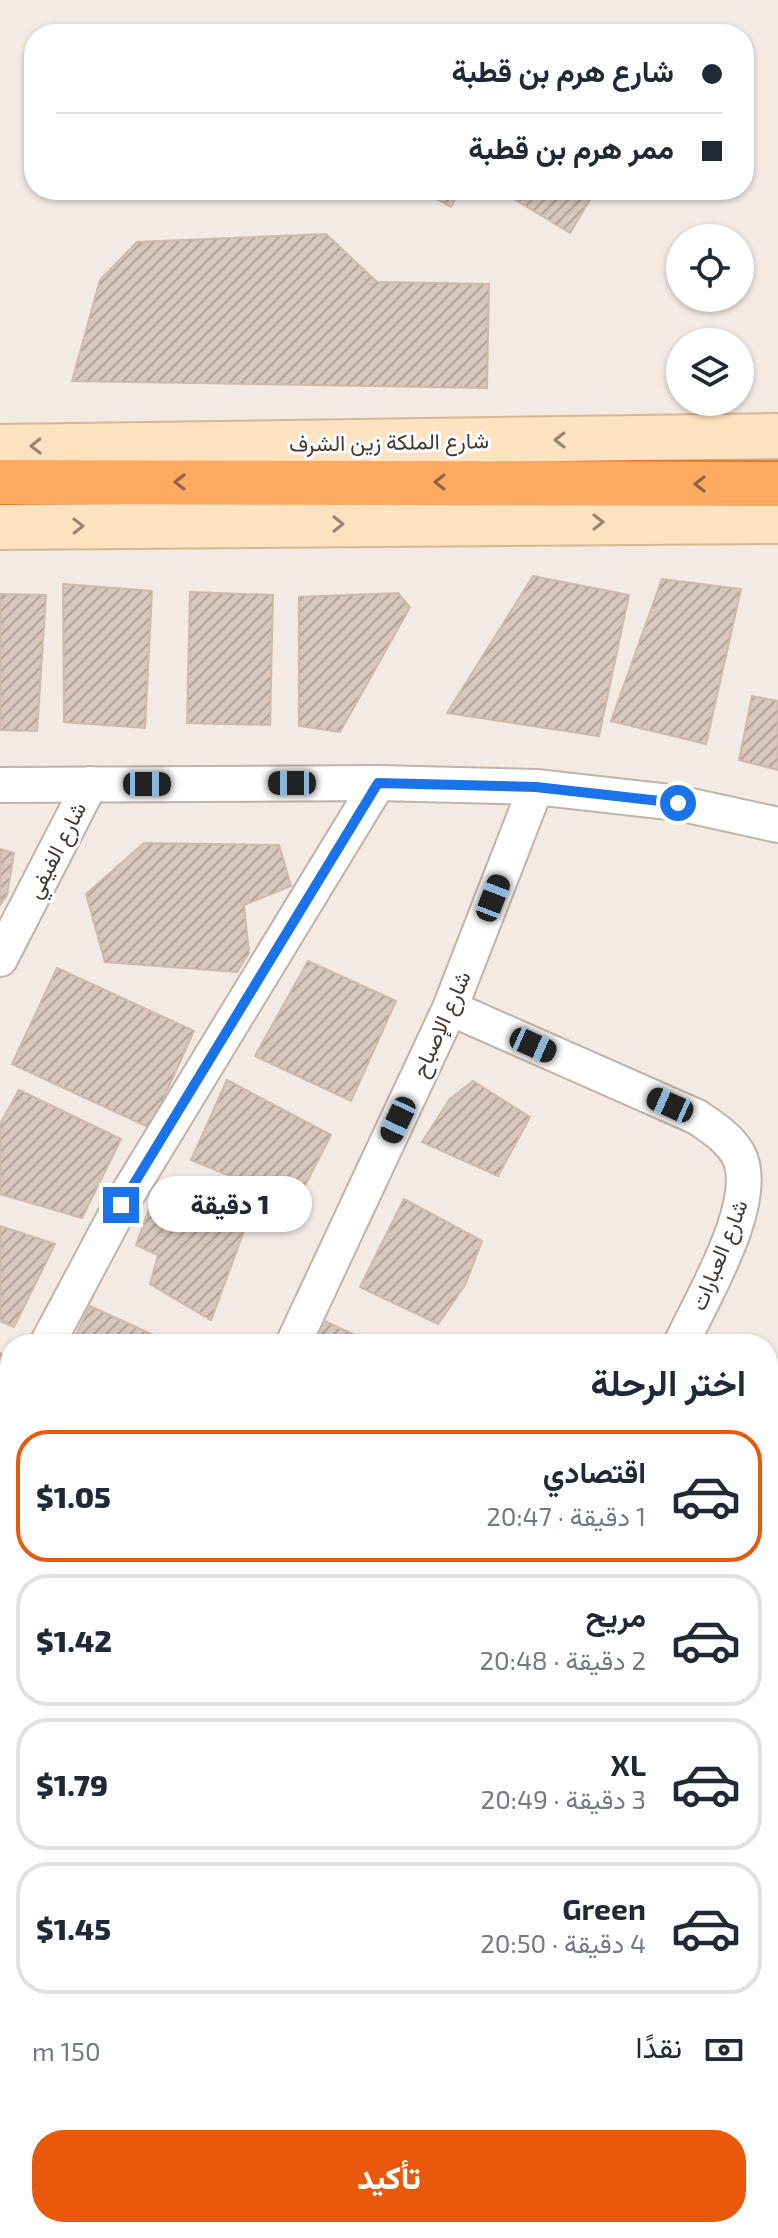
<!DOCTYPE html>
<html lang="ar">
<head>
<meta charset="utf-8">
<style>
  body { margin:0; font-family:"Exo 2",Vazirmatn,sans-serif; background:#f2f2f3; color:#1f2937; direction:rtl; height:100vh; display:flex; flex-direction:column; font-size:30px; white-space:nowrap }
  * { box-sizing:border-box; margin:0 }
  p { font-size:26px; color:#747a83 }
  .icon { flex:none; width:44px; height:44px; fill:none; stroke:currentColor; stroke-width:2; stroke-linecap:round; stroke-linejoin:round }
  .map { position:relative; flex:1; overflow:hidden; direction:ltr }
  .panel { position:absolute; left:0px; top:1334px; width:778px; height:904px; display:flex; flex-direction:column; background:#fff; border-radius:32px 32px 0 0; box-shadow:0 2px 6px #0004; direction:rtl }
  .panel>* { flex:none }
  .guide { position:absolute; left:24px; top:24px; width:730px; height:176px; border-radius:32px; box-shadow:0 2px 6px #0004; direction:rtl; display:grid; align-content:center; height:176px; padding:0 32px; background:#fff }
  .tools { position:absolute; left:666px; top:224px; display:grid; gap:16px }
  .tools a { display:grid; place-items:center; width:88px; height:88px; border-radius:50%; background:#fff; box-shadow:0 2px 6px #0004; font-size:40px }
  .end { position:absolute; width:36px; height:36px; margin:-18px; border:10px solid #1a73e8; background:#fff; box-shadow:0 0 0 4px #fff }
  .from { border-radius:50% }
  .bubble { position:absolute; height:56px; border-radius:28px; background:#fff; box-shadow:0 2px 6px #0004; font-size:26px; font-weight:800; line-height:56px; text-align:center; direction:rtl }
  .car { position:absolute; width:24px; height:48px; margin:-24px -12px; border-radius:10px; box-shadow:0 0 6px 2px #0007; background:linear-gradient(#222 24%,#8ab4d8 0 40%,#222 0 76%,#8ab4d8 0 86%,#222 0) }
  .guide b { display:flex; align-items:center; gap:28px; height:76px; font-size:30px }
  .guide b+b { border-top:2px solid #e0e1e3 }
  .guide i { width:20px; height:20px; background:#1f2937 }
  ul { padding:0; list-style:none }
  li { display:flex; align-items:center; gap:24px; height:132px; margin:0 16px 12px; padding:0 16px; border:4px solid #e0e1e3; border-radius:32px }
  li div { flex:1 }
  li b { display:block; font-size:30px }
  li em { font-style:normal; font-weight:800 }
  li.on { border-color:#ea580c }
  li>.icon { width:72px; height:72px; stroke-width:1.5 }
  h2 { padding:0 32px; font-size:36px; line-height:96px }
  .pay { display:flex; align-items:center; gap:20px; height:88px; padding:0 32px; font-size:30px }
  .pay p { margin-inline-start:auto }
  .cta { display:flex; gap:16px; margin-top:auto; padding:16px 32px }
  .cta a { flex:1; height:92px; border-radius:32px; background:#ea580c; color:#fff; font-size:32px; font-weight:800; line-height:92px; text-align:center }
  .map>svg:first-child { display:block }
</style>
</head>
<body>
<div class="map">
<svg width="778" height="2238" viewBox="0 0 778 2238">
  <defs>
    <pattern id="building-hatch" width="6" height="6" patternUnits="userSpaceOnUse" patternTransform="scale(2)"><rect width="6" height="6" fill="#d7c6bb"/><path d="M-1 1l2-2M0 6l6-6M5 7l2-2" fill="none" stroke="#b0a299"/></pattern>
  </defs>
  <rect width="100%" height="100%" fill="#f2eae3"/>
  <g fill="url(#building-hatch)" stroke="#cfb9ab" stroke-width="2">
    <polygon points="420,190 461,190 451,207"/>
    <polygon points="505,190 596,190 570,233 504,193"/>
    <polygon points="326,234 377,282 489,284 487,388 72,381 100,280 137,242"/>
    <polygon points="533,576 629,595 599,736 447,713"/>
    <polygon points="662,579 741,589 706,744 611,721"/>
    <polygon points="63,584 152,591 145,728 64,722"/>
    <polygon points="190,592 273,595 270,725 187,723"/>
    <polygon points="398,593 410,607 340,732 299,726 299,597"/>
    <polygon points="0,594 46,595 37,731 0,730"/>
    <polygon points="752,696 778,701 778,770 739,760"/>
    <polygon points="144,843 279,845 291,886 244,905 249,953 237,972 105,962 86,894"/>
    <polygon points="0,849 14,853 7,895 0,905"/>
    <polygon points="308,961 396,1001 351,1101 255,1056"/>
    <polygon points="57,968 194,1031 150,1128 12,1064"/>
    <polygon points="227,1080 331,1135 296,1203 191,1160"/>
    <polygon points="473,1081 530,1117 498,1176 422,1142 450,1099"/>
    <polygon points="19,1090 121,1139 82,1218 0,1194 0,1124"/>
    <polygon points="404,1199 482,1241 465,1285 438,1324 360,1287"/>
    <polygon points="150,1206 244,1231 211,1320 150,1284 158,1255 136,1245"/>
    <polygon points="0,1226 55,1244 14,1327 0,1321"/>
    <polygon points="90,1306 173,1344 71,1344"/>
    <polygon points="322,1320 375,1344 312,1344"/>
    <polygon points="0,1353 10,1358 0,1377"/>
    <polygon points="768,1435 778,1439 778,1471 768,1467"/>
    <polygon points="10,1458 10,1482 0,1478"/>
    <polygon points="768,1487 778,1491 778,1519 768,1514"/>
    <polygon points="10,1540 10,1650 0,1647 0,1541"/>
    <polygon points="768,1552 778,1556 778,1623 768,1620"/>
    <polygon points="0,1671 10,1673 10,1753 0,1749"/>
    <polygon points="0,1781 10,1784 10,1853 0,1851"/>
    <polygon points="768,1898 776,1903 770,1944 768,1944"/>
    <polygon points="389,2228 414,2228 413,2233"/>
    <polygon points="487,2228 666,2228 665,2238 486,2238"/>
  </g>
  <g fill="none" stroke-linecap="round" stroke-linejoin="round">
    <defs>
      <g id="street">
        <polyline points="0,785 378,783 536,787 678,803 778,825"/>
        <polyline points="0,959 90,784"/>
        <path d="M450,1008L697,1117C713,1128 728,1137 738,1154C763,1199 701,1300 681,1344"/>
        <polyline points="47,1344 121,1205 378,783"/>
        <polyline points="293,1344 450,1008 536,787"/>
        <polyline points="0,1432 10,1413"/>
        <polyline points="0,1492 10,1496"/>
        <polyline points="0,2049 10,2049"/>
        <polyline points="280,2238 284,2228"/>
        <polyline points="466,2238 468,2228"/>
      </g>
      <g id="secondary">
        <polyline points="0,447 778,436"/>
        <polyline points="0,527 778,521"/>
        <polyline points="768,2006 778,2000"/>
        <polyline points="768,2057 778,2066"/>
      </g>
      <polyline id="highway" points="0,482 778,484"/>
    </defs>
    <use href="#street" stroke="#c1b3a8" stroke-width="38"/>
    <use href="#secondary" stroke="#d7b792" stroke-width="48"/>
    <use href="#highway" stroke="#e2792c" stroke-width="48"/>
    <use href="#street" stroke="#fff" stroke-width="34"/>
    <use href="#secondary" stroke="#ffe2c0" stroke-width="44"/>
    <use href="#highway" stroke="#ffa961" stroke-width="44"/>
  </g>
  <defs><path id="oneway-chevron" d="M-2-3.5L2.5 0L-2 3.5" fill="none" stroke-width="1.6" stroke-linecap="round" stroke-linejoin="round" transform="scale(2)"/></defs>
  <g stroke="#988672">
    <use href="#oneway-chevron" transform="translate(560 440) rotate(179)"/>
    <use href="#oneway-chevron" transform="translate(36 446) rotate(179)"/>
    <use href="#oneway-chevron" transform="translate(598 522)"/>
    <use href="#oneway-chevron" transform="translate(338 524)"/>
    <use href="#oneway-chevron" transform="translate(78 526) rotate(-1)"/>
  </g>
  <g stroke="#8f6645">
    <use href="#oneway-chevron" transform="translate(180 482) rotate(180)"/>
    <use href="#oneway-chevron" transform="translate(440 482) rotate(-180)"/>
    <use href="#oneway-chevron" transform="translate(700 484) rotate(-180)"/>
  </g>
  <g fill="none" stroke-linecap="round" stroke-linejoin="round">
    <polyline stroke="#1a73e8" stroke-width="10" points="121,1205 378,783 536,787 678,803"/>
  </g>
  <g text-anchor="middle" stroke-width="6" stroke-linejoin="round" paint-order="stroke">
    <g font-size="22" fill="#443a33" stroke="#fff">
      <text transform="translate(389 442) rotate(-1)" y="8">شارع الملكة زين الشرف</text>
      <text transform="translate(56 850) rotate(-63)" y="8">شارع الفيفي</text>
      <text transform="translate(441 1024) rotate(-66)" y="8">شارع الإصباح</text>
      <text transform="translate(719 1255) rotate(-68)" y="8">شارع العبارات</text>
    </g>
  </g>
</svg>
<div class="tools">
<a><svg class="icon" aria-label="locate" viewBox="0 0 24 24"><circle cx="12" cy="12" r="6"/><path d="M12 2v4M12 18v4M2 12h4M18 12h4"/></svg></a>
<a><svg class="icon" aria-label="layers" viewBox="0 0 24 24"><path d="M12 4l9 5-9 5-9-5zM3 14l9 5 9-5"/></svg></a>
</div>
<i class="end from" style="left:678px;top:803px"></i>
<i class="end" style="left:121px;top:1205px"></i>
<div class="bubble" style="left:148px;top:1176px;width:164px">1 دقيقة</div>
<i class="car" style="left:292px;top:783px;rotate:270deg"></i>
<i class="car" style="left:147px;top:784px;rotate:90deg"></i>
<i class="car" style="left:493px;top:898px;rotate:21deg"></i>
<i class="car" style="left:533px;top:1045px;rotate:114deg"></i>
<i class="car" style="left:670px;top:1105px;rotate:294deg"></i>
<i class="car" style="left:398px;top:1120px;rotate:205deg"></i>
<div class="guide">
<b><i class="from"></i>شارع هرم بن قطبة</b>
<b><i></i>ممر هرم بن قطبة</b>
</div>
<section class="panel">
<h2>اختر الرحلة</h2>
<ul>
<li class="on"><svg class="icon" aria-label="car" viewBox="0 0 24 24"><path d="M5 17H2v-5l4-1 3-4h7l3 4 3 1v5h-3M9 17h6M6 11h13"/><circle cx="7" cy="17" r="2"/><circle cx="17" cy="17" r="2"/></svg><div><b>اقتصادي</b><p>1 دقيقة · 20:47</p></div><em>$1.05</em></li>
<li><svg class="icon" aria-label="car" viewBox="0 0 24 24"><path d="M5 17H2v-5l4-1 3-4h7l3 4 3 1v5h-3M9 17h6M6 11h13"/><circle cx="7" cy="17" r="2"/><circle cx="17" cy="17" r="2"/></svg><div><b>مريح</b><p>2 دقيقة · 20:48</p></div><em>$1.42</em></li>
<li><svg class="icon" aria-label="car" viewBox="0 0 24 24"><path d="M5 17H2v-5l4-1 3-4h7l3 4 3 1v5h-3M9 17h6M6 11h13"/><circle cx="7" cy="17" r="2"/><circle cx="17" cy="17" r="2"/></svg><div><b>XL</b><p>3 دقيقة · 20:49</p></div><em>$1.79</em></li>
<li><svg class="icon" aria-label="car" viewBox="0 0 24 24"><path d="M5 17H2v-5l4-1 3-4h7l3 4 3 1v5h-3M9 17h6M6 11h13"/><circle cx="7" cy="17" r="2"/><circle cx="17" cy="17" r="2"/></svg><div><b>Green</b><p>4 دقيقة · 20:50</p></div><em>$1.45</em></li>
</ul>
<div class="pay"><svg class="icon" aria-label="cash" viewBox="0 0 24 24"><path d="M3 7h18v10H3z"/><circle cx="12" cy="12" r="2"/></svg>نقدًا<p>150 m</p></div>
<div class="cta"><a>تأكيد</a></div>
</section>
</div>
</body>
</html>
